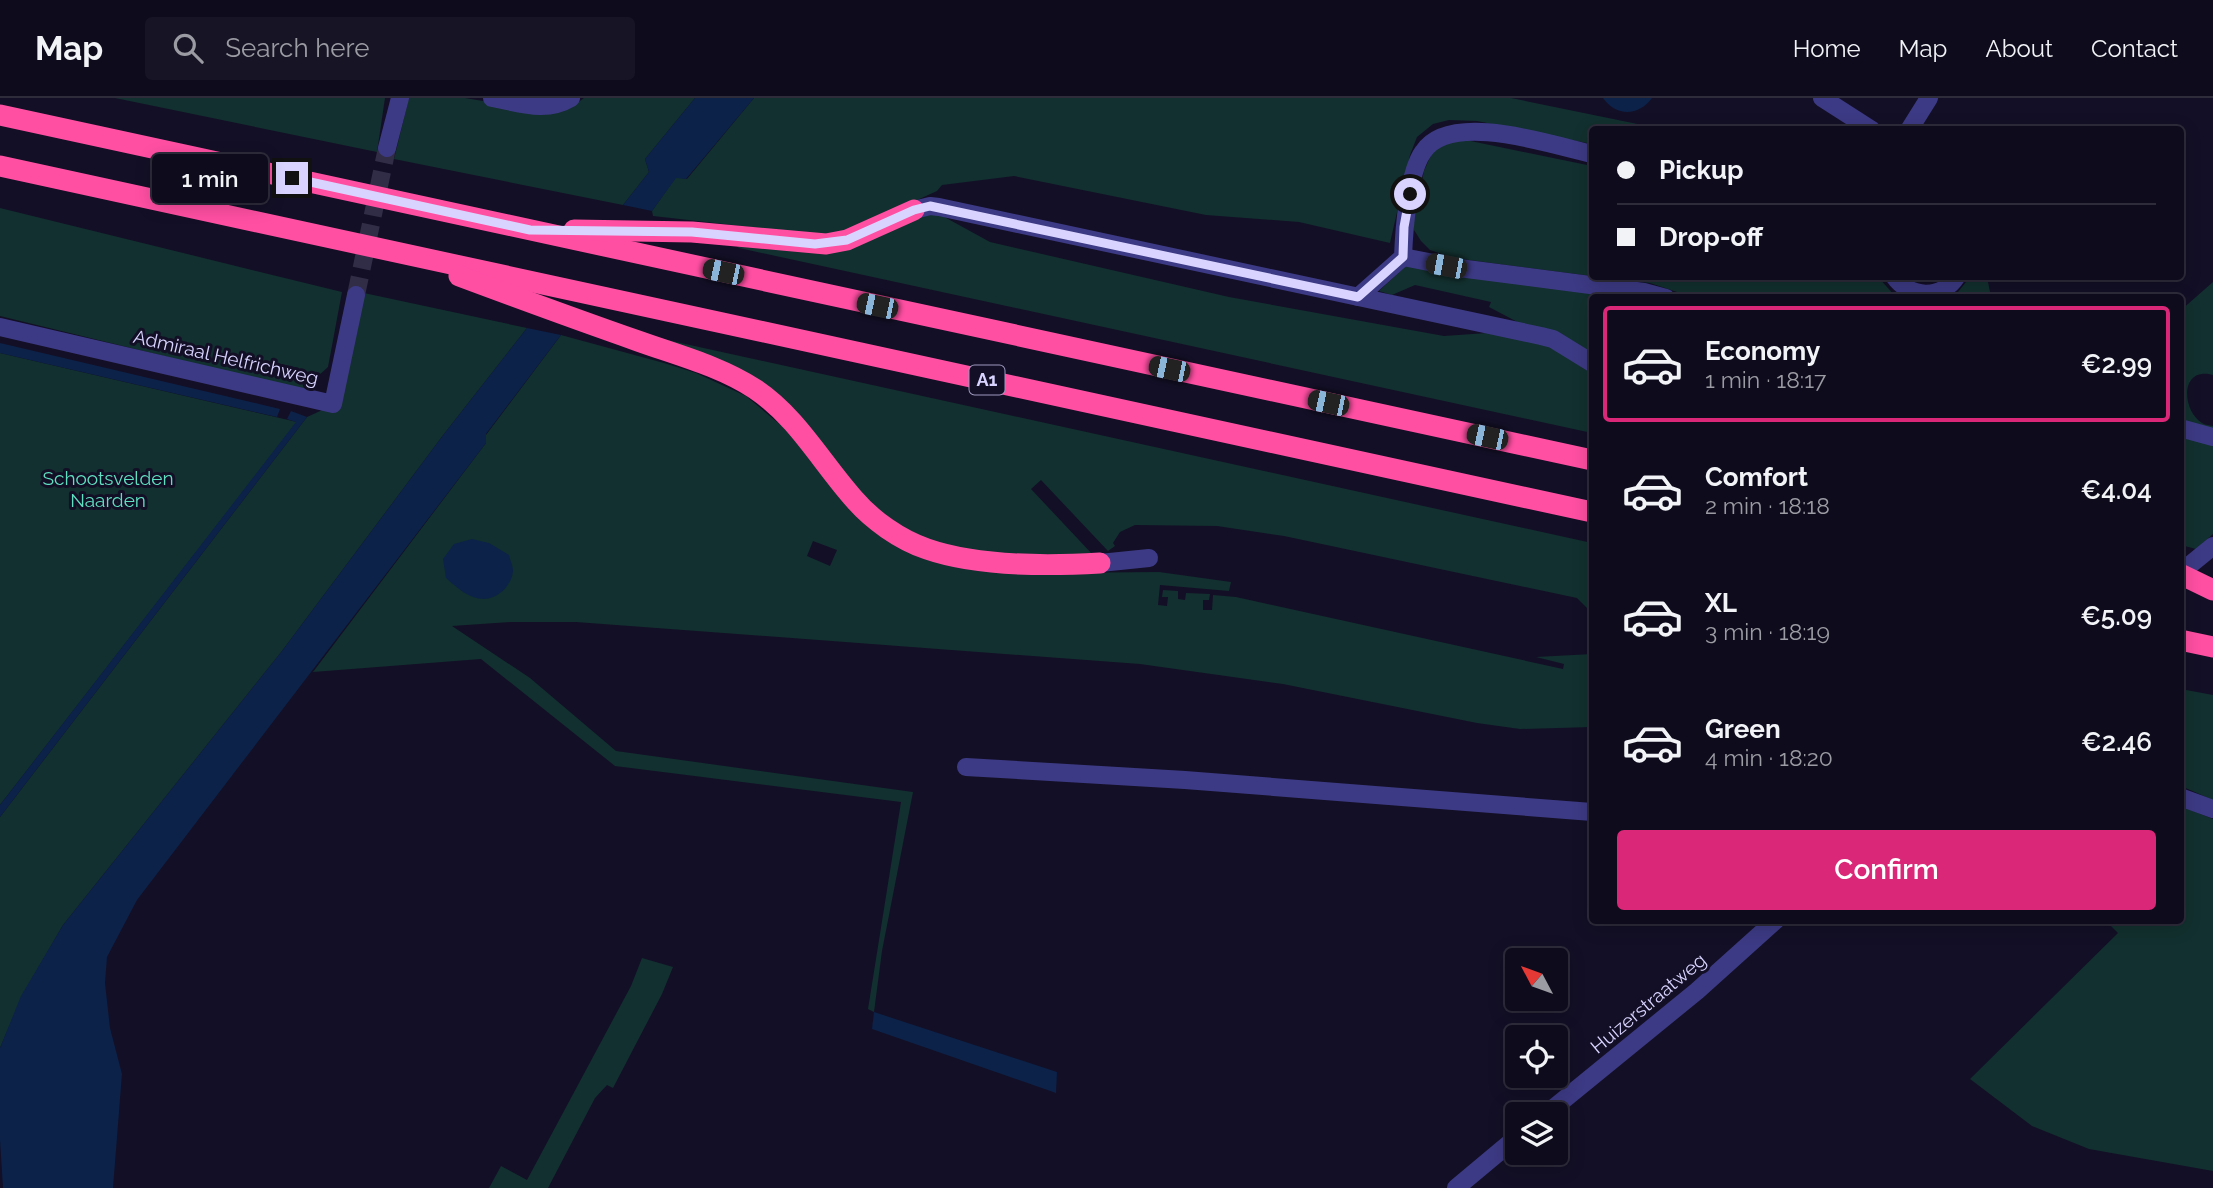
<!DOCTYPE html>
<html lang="en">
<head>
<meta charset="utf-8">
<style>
  body { margin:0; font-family:Raleway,sans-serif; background:#171425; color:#f1f3f6; height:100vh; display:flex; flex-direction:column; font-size:26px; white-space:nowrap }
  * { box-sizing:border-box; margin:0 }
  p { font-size:23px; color:#9b9ba3 }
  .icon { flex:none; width:38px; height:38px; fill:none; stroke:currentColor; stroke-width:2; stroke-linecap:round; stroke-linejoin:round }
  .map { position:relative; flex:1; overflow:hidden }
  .sheet { position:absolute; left:1589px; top:196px; width:595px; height:630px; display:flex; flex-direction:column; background:#0e0b1c; border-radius:7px; box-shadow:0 4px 18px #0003,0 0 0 2px #2e2b3b }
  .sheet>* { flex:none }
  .banner { position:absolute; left:1589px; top:28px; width:595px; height:154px; border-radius:7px; box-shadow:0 4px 18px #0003,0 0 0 2px #2e2b3b; display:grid; align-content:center; height:154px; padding:0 28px; background:#0e0b1c }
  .needle { width:46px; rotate:311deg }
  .controls { position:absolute; left:1505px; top:850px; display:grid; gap:14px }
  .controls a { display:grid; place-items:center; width:63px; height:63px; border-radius:7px; background:#0e0b1c; box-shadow:0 4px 18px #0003,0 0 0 2px #2e2b3b; font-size:35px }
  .end { position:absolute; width:32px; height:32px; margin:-16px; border:9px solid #d9d4ff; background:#111; box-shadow:0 0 0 4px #111 }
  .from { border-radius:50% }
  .bubble { position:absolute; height:49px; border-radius:7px; background:#0e0b1c; box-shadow:0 4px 18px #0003,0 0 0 2px #2e2b3b; font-size:23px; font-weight:600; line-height:49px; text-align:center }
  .car { position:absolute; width:21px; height:42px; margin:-21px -10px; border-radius:9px; box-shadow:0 0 5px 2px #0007; background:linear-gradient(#222 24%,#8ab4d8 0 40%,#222 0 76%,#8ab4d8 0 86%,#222 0) }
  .banner b { display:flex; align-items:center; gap:24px; height:66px; font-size:26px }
  .banner b+b { border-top:2px solid #2e2b3b }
  .banner i { width:18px; height:18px; background:#f1f3f6 }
  ul { padding:12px 0 0; list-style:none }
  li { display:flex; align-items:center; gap:21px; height:116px; margin:0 14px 10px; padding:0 14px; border:4px solid transparent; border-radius:7px }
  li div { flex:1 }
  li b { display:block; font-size:26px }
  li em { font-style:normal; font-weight:600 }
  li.current { border-color:#db2777 }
  li>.icon { width:63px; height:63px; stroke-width:1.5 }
  .cta { display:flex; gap:14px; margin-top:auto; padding:14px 28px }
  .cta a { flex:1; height:80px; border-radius:7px; background:#db2777; color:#fff; font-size:28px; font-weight:600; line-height:80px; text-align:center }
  header { display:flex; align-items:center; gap:42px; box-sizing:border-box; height:98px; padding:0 35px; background:#0e0b1c; border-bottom:2px solid #2e2b3b }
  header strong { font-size:33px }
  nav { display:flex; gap:38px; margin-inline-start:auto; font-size:24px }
  .search { width:490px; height:63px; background:#171425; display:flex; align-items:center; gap:18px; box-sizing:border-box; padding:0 24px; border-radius:7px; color:#9b9ba3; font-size:26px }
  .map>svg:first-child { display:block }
</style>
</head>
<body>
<header>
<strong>Map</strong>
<div class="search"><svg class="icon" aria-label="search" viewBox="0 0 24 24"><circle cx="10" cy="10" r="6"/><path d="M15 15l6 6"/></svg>Search here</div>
<nav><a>Home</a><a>Map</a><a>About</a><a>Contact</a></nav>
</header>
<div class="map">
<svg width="2213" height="1090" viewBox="0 0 2213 1090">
  <rect width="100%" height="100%" fill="#130f26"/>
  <g fill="#12302f" fill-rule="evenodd">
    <polygon points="115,0 385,0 377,54"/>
    <polygon points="409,0 465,0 549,14 569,11 584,0 695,0 645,61 649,74 623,107 394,61"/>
    <polygon points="754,0 1511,0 1662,31 1592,32 1592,46 1477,23 1449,22 1433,26 1417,39 1410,57 1390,145 1299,124 1206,117 1014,78 942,87 937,93 858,129 831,138 653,118 652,113 676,79 687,81"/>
    <polygon points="1461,41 1592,68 1592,178 1454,160 1430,152 1421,143 1414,132 1414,119 1424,73 1432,55 1439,48"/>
    <polygon points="0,110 342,194 328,269 303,292 0,218"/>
    <polygon points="939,116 990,144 1229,199 1444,238 1487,235 1547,247 1592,273 1592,335 739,150 734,146 820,153 917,117"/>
    <polygon points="1407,167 1633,199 1592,200 1592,257 1529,230 1489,209 1491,204 1415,187 1392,197 1379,193"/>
    <polygon points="1597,179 1878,179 1896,199 1692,199 1650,185"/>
    <polygon points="1970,179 1987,179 1991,199 1954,199"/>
    <path d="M2213,184V277C2179,268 2182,313 2202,325C2205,327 2209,327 2213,328V436L2196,451L2181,447L2180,213Z"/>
    <polygon points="364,195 527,230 444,336 282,553 63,827 22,898 0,950 0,719 307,319 342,303"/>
    <path d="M561,237L664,265L696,275L746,298L783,329L867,425L1051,475L1159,474L1231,484L1229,493L1160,487L1158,507L1167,508L1168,499H1162L1163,492L1178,493V501L1185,502L1186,495L1210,496L1209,502H1203V512H1212L1213,497L1236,499L1563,571L1564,566L1536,559L1592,556V629L1520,631L1477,625L1283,586L1140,566L576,524H510L452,528L530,580L616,653L913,694L882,853L874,914L868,911L901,704L615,668L481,561L313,574L486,345V337ZM813,443L837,452L830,468L807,458Z"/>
    <polygon points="649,238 1592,445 1592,515 1577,500 1284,438 1217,428 1135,427 1120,434 1113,445 1115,448 1108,453 1041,382 1031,391 1094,458 967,454 921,441 870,406 812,335"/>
    <polygon points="0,255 297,324 0,707"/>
    <polygon points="2181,591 2213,597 2213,702 2181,688"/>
    <polygon points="2181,708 2213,721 2213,1073 2089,1051 2032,1028 1970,981 2118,835 2106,823 2180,822"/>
    <polygon points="642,860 673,869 662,896 613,990 607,987 595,1000 548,1090 489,1090 501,1068 527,1082 631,888"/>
  </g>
  <g fill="#0c2248">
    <polygon points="695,0 754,0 686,81 676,80 652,113 623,107 649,74 645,61"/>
    <path d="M1603,0H1652C1639,18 1616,19 1603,0Z"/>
    <polygon points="527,230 561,237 486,336 486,345 137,802 107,859 105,885 110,930 122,976 113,1090 3,1090 0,1042 0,950 21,898 63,827 282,553 444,336"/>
    <polygon points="0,245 280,311 277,319 0,255"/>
    <polygon points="291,313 307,319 0,719 0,707 296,324 287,321"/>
    <path d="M472,441L489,445L509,457C510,462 513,468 513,473C512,487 498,501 484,501C469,501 456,489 446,480L443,461L454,446Z"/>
    <polygon points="874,914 1057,974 1056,995 872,931"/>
  </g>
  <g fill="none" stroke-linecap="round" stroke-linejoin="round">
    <polyline stroke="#312d47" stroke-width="18" stroke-dasharray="18 9" stroke-linecap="butt" points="356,197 387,50"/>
    <g stroke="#3d3a85" stroke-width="18">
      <path d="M492,0C520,5 546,15 571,0"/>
      <polyline points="1822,0 1872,32"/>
      <polyline points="1909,32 1929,0"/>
      <polyline points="387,50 400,0"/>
      <polyline points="914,112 930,108 939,109 1541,238 1553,241 1592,265"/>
      <polyline points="1403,159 1459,170 1644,194 1666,200"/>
      <path d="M1894,178C1910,201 1942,202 1957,178"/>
      <path d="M1358,199L1403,159C1404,133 1408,75 1423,54C1450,12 1552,47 1592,56"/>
      <polyline points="0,229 333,306 356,197"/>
      <polyline points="2180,330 2213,339"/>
      <polyline points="1100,465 1149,460"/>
      <polyline points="2180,475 2213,448"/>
      <polyline points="966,669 1185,682 1592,714"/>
      <polyline points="2180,699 2213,711"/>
      <polyline points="1545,1017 1697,893 1776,822"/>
      <polyline points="1456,1090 1517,1039"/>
    </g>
    <g stroke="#ff4fa3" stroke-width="21">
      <polyline points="0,17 1592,362"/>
      <polyline points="0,68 1592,414"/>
      <polyline points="574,132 692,134 826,146 847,142 914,112"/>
      <path d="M459,178C518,200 578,222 638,243C677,257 720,268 755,291C797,319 821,364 854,401C872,422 900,442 927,451C976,468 1049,468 1100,465"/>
      <polyline points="2180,476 2213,492"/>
      <polyline points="2180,542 2213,549"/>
    </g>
  </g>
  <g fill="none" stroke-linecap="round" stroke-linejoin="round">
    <polyline stroke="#d9d4ff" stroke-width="9" points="292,80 530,132 692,134 815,146 847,142 914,112 930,108 1358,199 1403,159 1404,129 1410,96"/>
  </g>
  <g text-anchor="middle" stroke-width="6" stroke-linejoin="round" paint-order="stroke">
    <rect fill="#130f26" stroke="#9e99be" stroke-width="2" x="969.5" y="267.5" width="35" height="29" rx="5"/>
    <g font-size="18" font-weight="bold" fill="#d9d4ff">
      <text x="987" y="288">A1</text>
    </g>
    <g font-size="19" fill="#d9d4ff" stroke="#130f26">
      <text transform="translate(226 259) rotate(13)" y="7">Admiraal Helfrichweg</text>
      <text transform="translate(1648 905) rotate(-40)" y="7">Huizerstraatweg</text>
    </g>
    <g font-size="19" fill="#5fe0c0" stroke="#130f26">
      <text x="108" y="387">Schootsvelden<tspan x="108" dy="22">Naarden</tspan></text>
    </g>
  </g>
</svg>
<div class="controls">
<a><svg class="needle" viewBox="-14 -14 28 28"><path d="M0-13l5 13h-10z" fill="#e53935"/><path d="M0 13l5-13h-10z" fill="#9b9ba3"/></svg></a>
<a><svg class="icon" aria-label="locate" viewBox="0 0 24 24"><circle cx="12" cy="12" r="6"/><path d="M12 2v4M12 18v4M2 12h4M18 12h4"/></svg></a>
<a><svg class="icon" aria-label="layers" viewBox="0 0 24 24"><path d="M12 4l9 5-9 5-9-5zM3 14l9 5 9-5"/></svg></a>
</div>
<i class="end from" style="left:1410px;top:96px"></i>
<i class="end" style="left:292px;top:80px"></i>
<div class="bubble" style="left:152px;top:56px;width:116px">1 min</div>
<i class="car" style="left:1446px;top:168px;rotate:281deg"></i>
<i class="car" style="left:723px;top:174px;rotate:282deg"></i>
<i class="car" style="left:877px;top:208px;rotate:282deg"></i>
<i class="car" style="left:1169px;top:271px;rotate:282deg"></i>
<i class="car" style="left:1328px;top:305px;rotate:282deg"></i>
<i class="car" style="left:1487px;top:339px;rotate:282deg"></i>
<div class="banner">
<b><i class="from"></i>Pickup</b>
<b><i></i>Drop-off</b>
</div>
<section class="sheet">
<ul>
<li class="current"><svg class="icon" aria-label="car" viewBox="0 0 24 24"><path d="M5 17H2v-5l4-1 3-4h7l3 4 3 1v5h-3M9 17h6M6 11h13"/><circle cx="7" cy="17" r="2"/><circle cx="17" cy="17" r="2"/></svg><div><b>Economy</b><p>1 min · 18:17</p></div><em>€2.99</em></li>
<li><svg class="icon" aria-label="car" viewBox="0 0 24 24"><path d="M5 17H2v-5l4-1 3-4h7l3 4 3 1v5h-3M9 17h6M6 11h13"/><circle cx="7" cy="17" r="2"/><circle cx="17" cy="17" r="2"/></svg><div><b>Comfort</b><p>2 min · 18:18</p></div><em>€4.04</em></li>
<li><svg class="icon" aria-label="car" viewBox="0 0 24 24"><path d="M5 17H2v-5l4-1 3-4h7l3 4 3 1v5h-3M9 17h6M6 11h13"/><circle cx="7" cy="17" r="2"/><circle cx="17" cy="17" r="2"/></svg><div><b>XL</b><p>3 min · 18:19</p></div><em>€5.09</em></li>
<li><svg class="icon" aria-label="car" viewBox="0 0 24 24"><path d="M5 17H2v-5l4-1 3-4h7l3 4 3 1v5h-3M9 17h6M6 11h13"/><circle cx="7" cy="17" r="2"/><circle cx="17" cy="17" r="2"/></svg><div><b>Green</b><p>4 min · 18:20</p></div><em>€2.46</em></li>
</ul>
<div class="cta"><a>Confirm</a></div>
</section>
</div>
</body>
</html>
